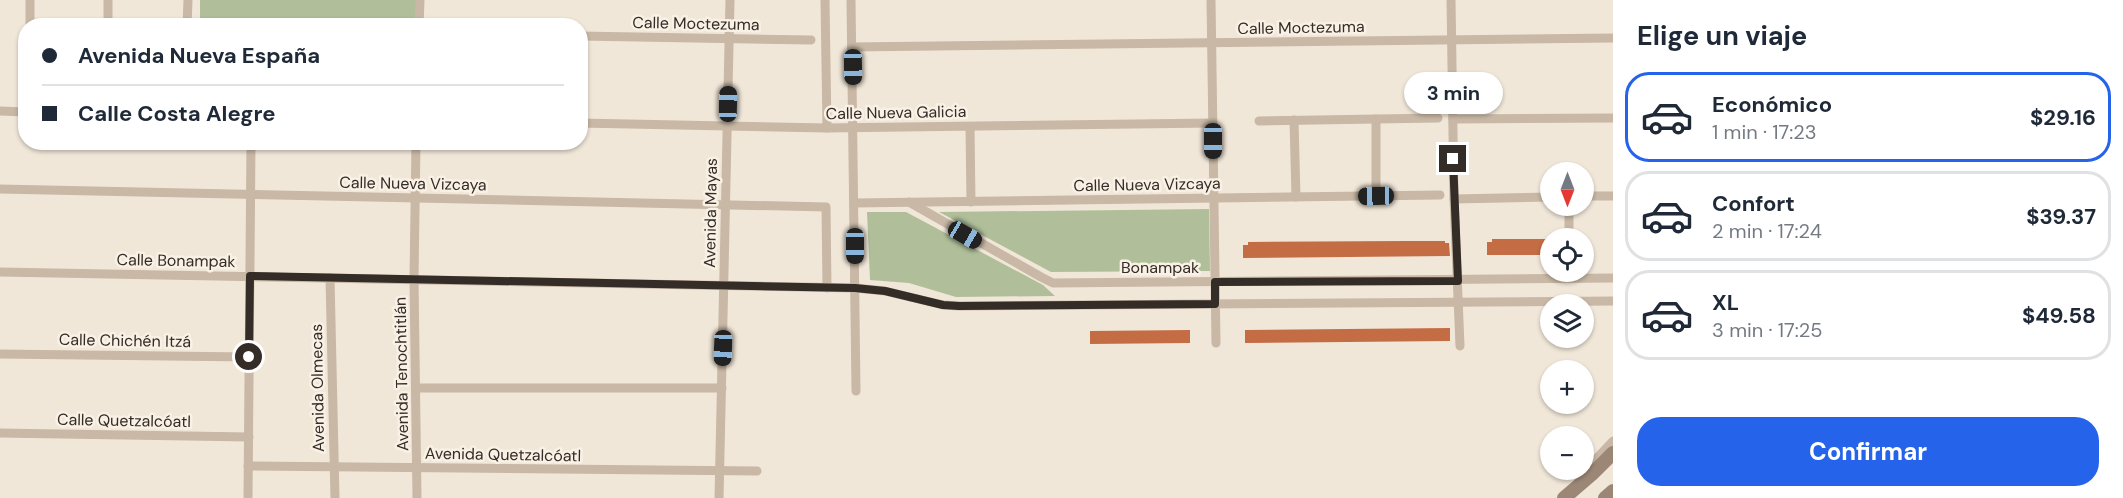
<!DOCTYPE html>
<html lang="es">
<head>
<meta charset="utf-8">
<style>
  body { margin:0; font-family:"DM Sans",sans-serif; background:#f2f2f3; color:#1f2937; height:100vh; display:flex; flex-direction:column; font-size:22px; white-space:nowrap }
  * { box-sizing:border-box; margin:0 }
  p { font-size:20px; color:#747a83 }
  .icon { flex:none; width:33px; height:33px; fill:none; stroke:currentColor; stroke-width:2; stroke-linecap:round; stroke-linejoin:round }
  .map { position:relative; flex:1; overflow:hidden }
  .details { display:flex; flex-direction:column; background:#fff; width:510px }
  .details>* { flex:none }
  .top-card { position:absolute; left:18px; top:18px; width:570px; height:132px; border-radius:24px; box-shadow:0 2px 4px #0004; display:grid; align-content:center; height:132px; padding:0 24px; background:#fff }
  .needle { width:39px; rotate:180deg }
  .tools { position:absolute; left:1540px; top:162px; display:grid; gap:12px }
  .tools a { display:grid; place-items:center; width:54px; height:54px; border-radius:50%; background:#fff; box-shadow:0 2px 4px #0004; font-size:30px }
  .end { position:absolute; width:27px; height:27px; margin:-14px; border:8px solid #342c26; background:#fff; box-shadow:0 0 0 3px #fff }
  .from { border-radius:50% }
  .bubble { position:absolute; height:42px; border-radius:21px; background:#fff; box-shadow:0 2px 4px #0004; font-size:20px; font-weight:700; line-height:42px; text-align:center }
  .car { position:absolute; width:18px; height:36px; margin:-18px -9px; border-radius:8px; box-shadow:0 0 4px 2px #0007; background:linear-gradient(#222 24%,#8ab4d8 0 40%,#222 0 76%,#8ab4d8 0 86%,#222 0) }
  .top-card b { display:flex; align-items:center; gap:21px; height:57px; font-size:22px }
  .top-card b+b { border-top:2px solid #e0e1e3 }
  .top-card i { width:15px; height:15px; background:#1f2937 }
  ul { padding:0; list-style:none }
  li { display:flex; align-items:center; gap:18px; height:90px; margin:0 12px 9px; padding:0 12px; border:3px solid #e0e1e3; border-radius:24px }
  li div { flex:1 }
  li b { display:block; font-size:22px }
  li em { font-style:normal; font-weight:700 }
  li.current { border-color:#2563eb }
  li>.icon { width:54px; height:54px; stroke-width:1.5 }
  h2 { padding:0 24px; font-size:27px; line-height:72px }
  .primary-button { display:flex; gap:12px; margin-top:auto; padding:12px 24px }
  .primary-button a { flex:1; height:69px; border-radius:24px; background:#2563eb; color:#fff; font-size:24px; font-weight:700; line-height:69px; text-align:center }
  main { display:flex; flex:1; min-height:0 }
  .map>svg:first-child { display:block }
</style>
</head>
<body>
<main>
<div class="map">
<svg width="1613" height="498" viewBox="0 0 1613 498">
  <rect width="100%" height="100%" fill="#f1e7d9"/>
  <g fill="#b0bf9a">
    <polygon points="200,0 416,0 416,25 200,26"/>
    <polygon points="1209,209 1210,271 1051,272 939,212"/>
    <polygon points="867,212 906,212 1043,285 1055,296 956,297 909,283 870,280"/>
  </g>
  <g fill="#c46c44">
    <polygon points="1492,239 1551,239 1551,255 1487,255 1487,242 1492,242"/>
    <polygon points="1407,241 1445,241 1445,243 1449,243 1450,256 1243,258 1243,245 1248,245 1248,242"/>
    <polygon points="1450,328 1450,341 1245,343 1245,330"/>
    <polygon points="1190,330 1190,343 1090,344 1090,331"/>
  </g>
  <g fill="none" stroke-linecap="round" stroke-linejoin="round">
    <g stroke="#c8b8a5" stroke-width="9">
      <polyline points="825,0 827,128"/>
      <polyline points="851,0 856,391"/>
      <polyline points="1211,0 1216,343"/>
      <polyline points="1451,0 1454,199 1460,346"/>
      <polyline points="30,26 30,0"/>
      <polyline points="108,26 108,0"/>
      <polyline points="187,26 188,0"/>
      <polyline points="419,26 420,0"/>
      <polyline points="580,36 811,40"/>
      <polyline points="852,47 1613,38"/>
      <polyline points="0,111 26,112"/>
      <polyline points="1376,119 1376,196"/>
      <polyline points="1453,119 1613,118"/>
      <polyline points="1294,120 1296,197"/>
      <polyline points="1259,121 1438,118"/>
      <polyline points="580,123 827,128 1213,123"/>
      <polyline points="970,127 971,202"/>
      <polyline points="416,142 414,279 417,498"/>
      <polyline points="0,189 826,207 827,288"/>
      <polyline points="1584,196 1613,196"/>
      <polyline points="1454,199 1551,197"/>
      <polyline points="909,202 1041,277 1053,283 1613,278"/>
      <polyline points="855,203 1440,195"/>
      <polyline points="1569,238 1569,206"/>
      <polyline points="0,272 855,288 885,291 943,305 959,306 1613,301"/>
      <polyline points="330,278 335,498"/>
      <polyline points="0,354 249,357"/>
      <polyline points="417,388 722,388"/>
      <polyline points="0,433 249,437"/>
      <polyline points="248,466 757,471"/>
      <polyline points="1593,471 1597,458 1613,441"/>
      <polyline points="248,498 251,142"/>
      <polyline points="719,498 730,0"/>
    </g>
    <g stroke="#9c8777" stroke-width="14">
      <polyline points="1564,498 1592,474 1613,453"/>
      <polyline points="1605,498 1613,491"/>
    </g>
  </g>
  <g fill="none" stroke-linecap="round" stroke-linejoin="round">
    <polyline stroke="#342c26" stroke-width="8" points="249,357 250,276 855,288 885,291 943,305 959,306 1215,304 1215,282 1458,281 1453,159"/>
  </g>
  <g text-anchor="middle" stroke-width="5" stroke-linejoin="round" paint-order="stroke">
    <g font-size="16" fill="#342c26" stroke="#f9f1e5">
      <text transform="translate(696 23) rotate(1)" y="6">Calle Moctezuma</text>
      <text transform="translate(1301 27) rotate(-1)" y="6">Calle Moctezuma</text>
      <text transform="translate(896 112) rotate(-1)" y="6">Calle Nueva Galicia</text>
      <text transform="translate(413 183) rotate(1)" y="6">Calle Nueva Vizcaya</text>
      <text transform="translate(1147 184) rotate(-1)" y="6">Calle Nueva Vizcaya</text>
      <text transform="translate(710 213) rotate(-89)" y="6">Avenida Mayas</text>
      <text transform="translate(176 260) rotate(1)" y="6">Calle Bonampak</text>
      <text x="1160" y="273">Bonampak</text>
      <text transform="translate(125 340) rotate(1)" y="6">Calle Chichén Itzá</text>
      <text transform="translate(401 374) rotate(-91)" y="6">Avenida Tenochtitlán</text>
      <text transform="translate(317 388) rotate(-91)" y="6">Avenida Olmecas</text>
      <text transform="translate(124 420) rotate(1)" y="6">Calle Quetzalcóatl</text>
      <text transform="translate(503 454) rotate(1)" y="6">Avenida Quetzalcóatl</text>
    </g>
  </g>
</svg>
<div class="tools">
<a><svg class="needle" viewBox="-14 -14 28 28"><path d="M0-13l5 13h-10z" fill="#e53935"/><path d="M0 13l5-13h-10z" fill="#747a83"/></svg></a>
<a><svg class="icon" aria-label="locate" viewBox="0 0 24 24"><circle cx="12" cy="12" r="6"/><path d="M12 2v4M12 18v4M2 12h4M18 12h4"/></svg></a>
<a><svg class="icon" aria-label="layers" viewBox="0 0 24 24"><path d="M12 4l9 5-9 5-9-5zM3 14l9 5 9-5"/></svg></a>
<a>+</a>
<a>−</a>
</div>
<i class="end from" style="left:249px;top:357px"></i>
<i class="end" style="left:1453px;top:159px"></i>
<div class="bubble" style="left:1404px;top:72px;width:99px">3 min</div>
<i class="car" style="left:853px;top:67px;rotate:179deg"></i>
<i class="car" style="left:728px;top:104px;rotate:1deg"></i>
<i class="car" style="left:1213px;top:141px;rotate:180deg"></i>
<i class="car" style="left:1376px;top:196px;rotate:269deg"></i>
<i class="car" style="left:965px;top:235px;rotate:120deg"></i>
<i class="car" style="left:855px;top:246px;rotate:180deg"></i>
<i class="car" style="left:723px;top:348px;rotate:182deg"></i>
<div class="top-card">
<b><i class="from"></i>Avenida Nueva España</b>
<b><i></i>Calle Costa Alegre</b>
</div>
</div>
<section class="details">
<h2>Elige un viaje</h2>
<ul>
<li class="current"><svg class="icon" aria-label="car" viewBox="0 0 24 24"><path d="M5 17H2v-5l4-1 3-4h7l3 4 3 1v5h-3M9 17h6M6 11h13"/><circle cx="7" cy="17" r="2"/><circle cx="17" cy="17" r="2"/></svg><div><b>Económico</b><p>1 min · 17:23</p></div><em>$29.16</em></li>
<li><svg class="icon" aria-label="car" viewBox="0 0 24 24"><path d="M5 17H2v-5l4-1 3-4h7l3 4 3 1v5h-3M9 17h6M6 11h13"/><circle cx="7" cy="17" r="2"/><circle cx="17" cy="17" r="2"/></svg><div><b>Confort</b><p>2 min · 17:24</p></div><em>$39.37</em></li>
<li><svg class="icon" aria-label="car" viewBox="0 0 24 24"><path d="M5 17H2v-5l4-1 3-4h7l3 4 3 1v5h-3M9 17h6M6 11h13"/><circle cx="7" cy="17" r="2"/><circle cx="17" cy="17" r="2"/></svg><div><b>XL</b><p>3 min · 17:25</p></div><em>$49.58</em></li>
</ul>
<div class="primary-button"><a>Confirmar</a></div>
</section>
</main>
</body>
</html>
